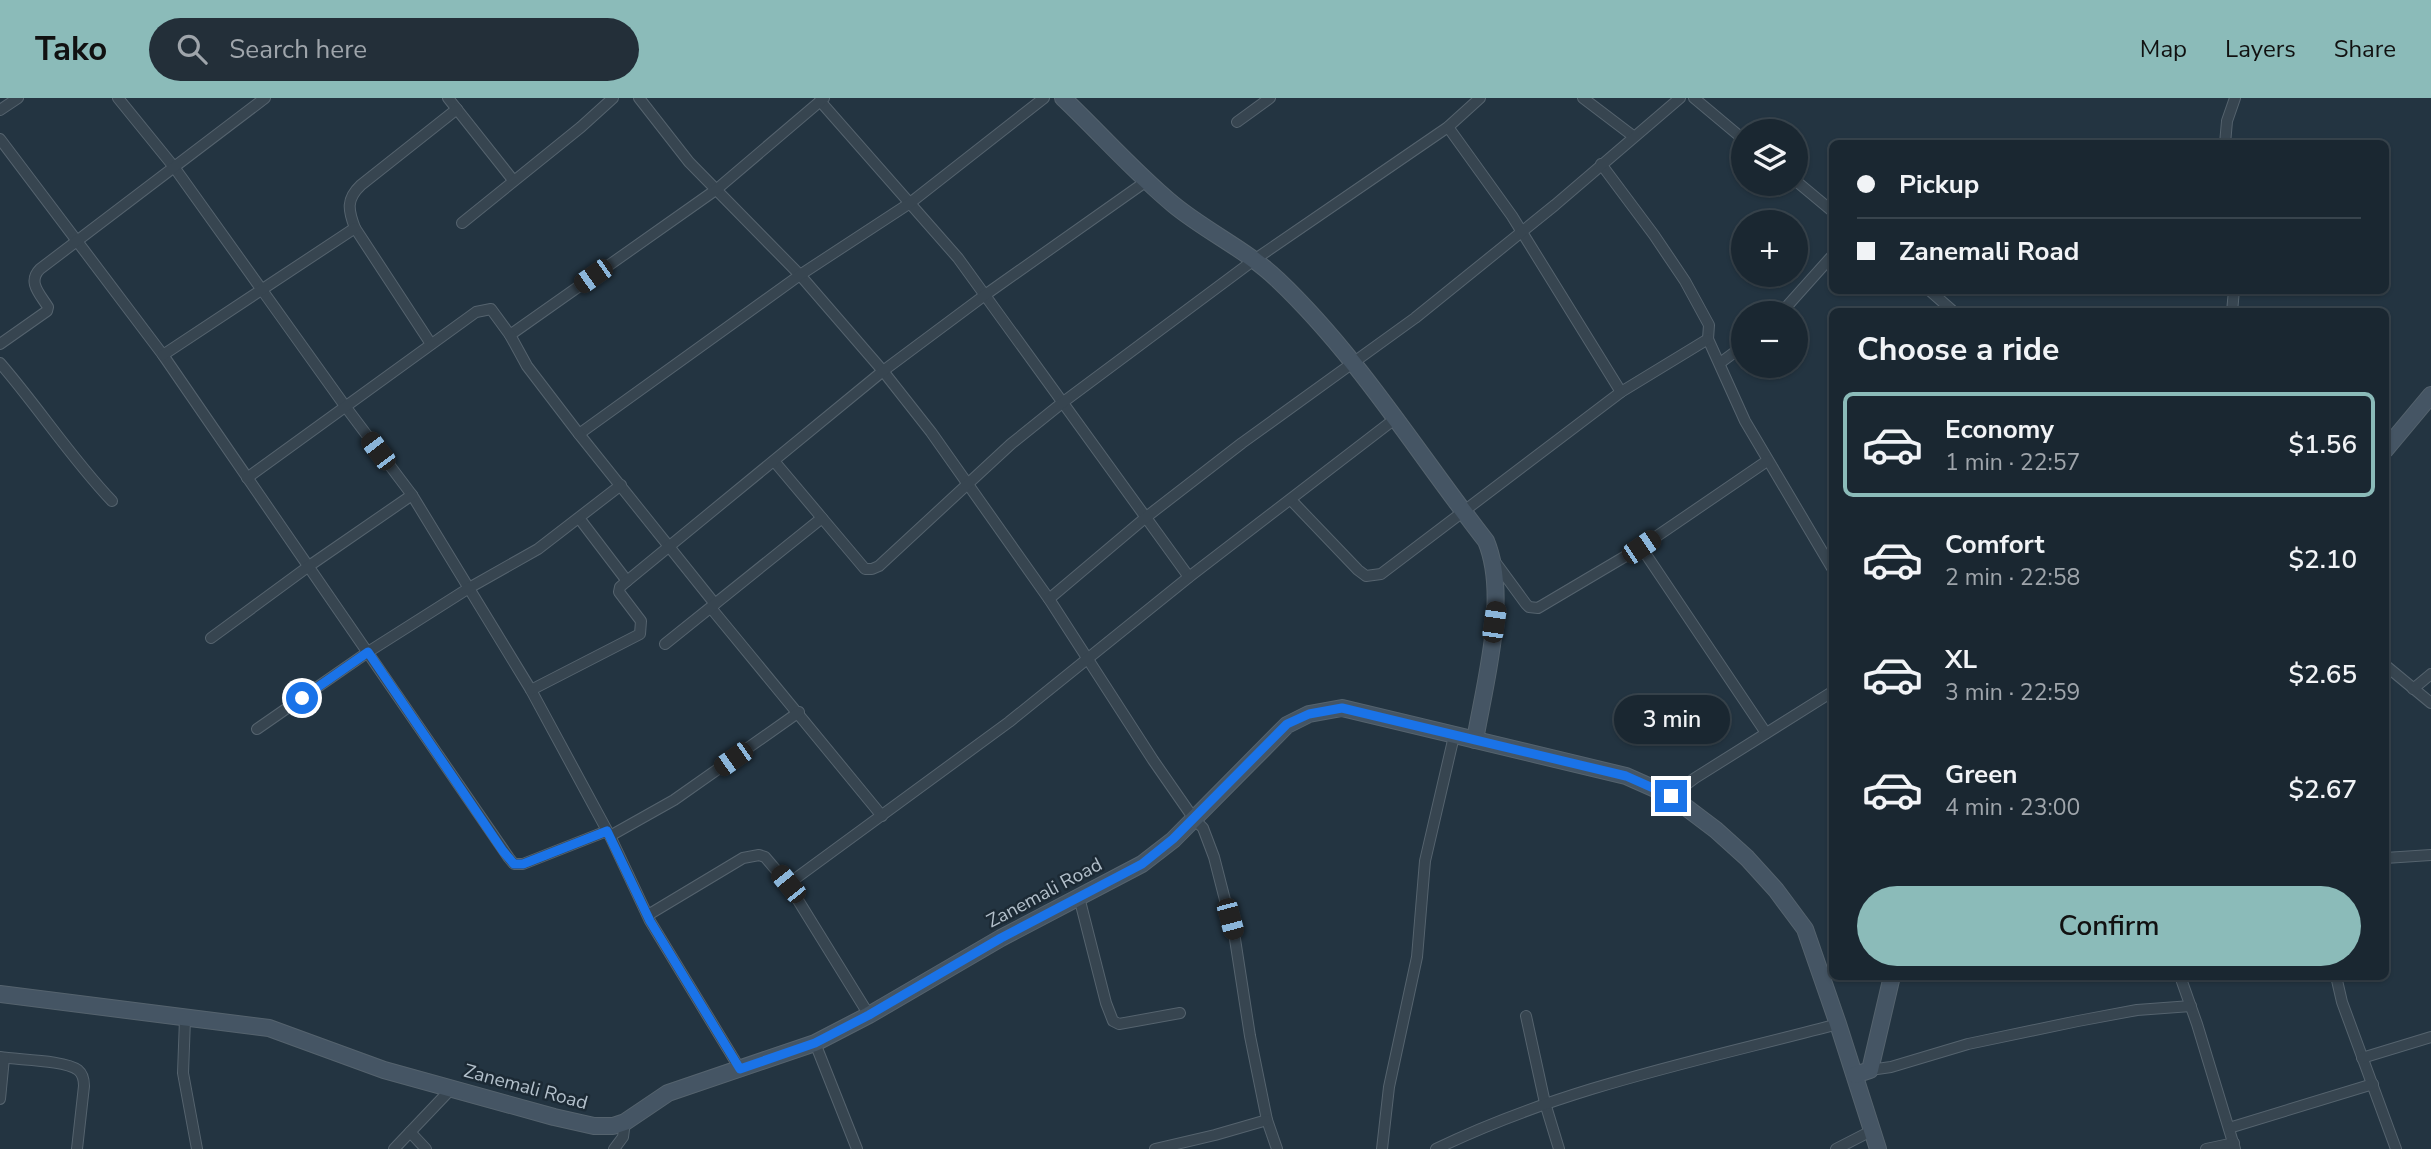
<!DOCTYPE html>
<html lang="en">
<head>
<meta charset="utf-8">
<style>
  body { margin:0; font-family:"Nunito Sans",sans-serif; background:#232f39; color:#f1f3f6; height:100vh; display:flex; flex-direction:column; font-size:26px; white-space:nowrap }
  * { box-sizing:border-box; margin:0 }
  p { font-size:23px; color:#9fa5ab }
  .icon { flex:none; width:38px; height:38px; fill:none; stroke:currentColor; stroke-width:2; stroke-linecap:round; stroke-linejoin:round }
  .map { position:relative; flex:1; overflow:hidden }
  .details { position:absolute; left:1829px; top:210px; width:560px; height:672px; display:flex; flex-direction:column; background:#1a2731; border-radius:10px; box-shadow:0 2px 5px #0004,0 0 0 2px #38444d }
  .details>* { flex:none }
  .hud { position:absolute; left:1829px; top:42px; width:560px; height:154px; border-radius:10px; box-shadow:0 2px 5px #0004,0 0 0 2px #38444d; display:grid; align-content:center; height:154px; padding:0 28px; background:#1a2731 }
  .buttons { position:absolute; left:1731px; top:21px; display:grid; gap:14px }
  .buttons a { display:grid; place-items:center; width:77px; height:77px; border-radius:50%; background:#1a2731; box-shadow:0 2px 5px #0004,0 0 0 2px #38444d; font-size:35px }
  .end { position:absolute; width:32px; height:32px; margin:-16px; border:9px solid #1a73e8; background:#fff; box-shadow:0 0 0 4px #fff }
  .from { border-radius:50% }
  .bubble { position:absolute; height:49px; border-radius:24px; background:#1a2731; box-shadow:0 2px 5px #0004,0 0 0 2px #38444d; font-size:23px; font-weight:600; line-height:49px; text-align:center }
  .car { position:absolute; width:21px; height:42px; margin:-21px -10px; border-radius:9px; box-shadow:0 0 5px 2px #0007; background:linear-gradient(#222 24%,#8ab4d8 0 40%,#222 0 76%,#8ab4d8 0 86%,#222 0) }
  .hud b { display:flex; align-items:center; gap:24px; height:66px; font-size:26px }
  .hud b+b { border-top:2px solid #38444d }
  .hud i { width:18px; height:18px; background:#f1f3f6 }
  ul { padding:0; list-style:none }
  li { display:flex; align-items:center; gap:21px; height:105px; margin:0 14px 10px; padding:0 14px; border:4px solid transparent; border-radius:10px }
  li div { flex:1 }
  li b { display:block; font-size:26px }
  li em { font-style:normal; font-weight:600 }
  li.current { border-color:#8bbbb9 }
  li>.icon { width:63px; height:63px; stroke-width:1.5 }
  h2 { padding:0 28px; font-size:32px; line-height:84px }
  .action { display:flex; gap:14px; margin-top:auto; padding:14px 28px }
  .action a { flex:1; height:80px; border-radius:42px; background:#8bbbb9; color:#111; font-size:28px; font-weight:600; line-height:80px; text-align:center }
  header { display:flex; align-items:center; gap:42px; box-sizing:border-box; height:98px; padding:0 35px; background:#8bbbb9; color:#111 }
  header strong { font-size:33px }
  nav { display:flex; gap:38px; margin-inline-start:auto; font-size:24px }
  .search { width:490px; height:63px; background:#232f39; display:flex; align-items:center; gap:18px; box-sizing:border-box; padding:0 24px; border-radius:38px; color:#9fa5ab; font-size:26px }
  .map>svg:first-child { display:block }
</style>
</head>
<body>
<header>
<strong>Tako</strong>
<div class="search"><svg class="icon" aria-label="search" viewBox="0 0 24 24"><circle cx="10" cy="10" r="6"/><path d="M15 15l6 6"/></svg>Search here</div>
<nav><a>Map</a><a>Layers</a><a>Share</a></nav>
</header>
<div class="map">
<svg width="2431" height="1051" viewBox="0 0 2431 1051">
  <rect width="100%" height="100%" fill="#233441"/>
  <g fill="none" stroke-linecap="round" stroke-linejoin="round">
    <defs>
      <g id="street">
        <polyline points="118,0 174,69 345,308 412,397 531,592 610,738 650,823 740,971"/>
        <polyline points="448,0 513,82"/>
        <polyline points="639,0 689,64 800,177 883,273 931,334 1049,501 1153,662 1194,721 1203,730 1214,759 1235,841 1250,938 1267,1022 1277,1051"/>
        <polyline points="1583,0 1633,38"/>
        <polyline points="1694,0 1743,41"/>
        <polyline points="820,3 958,160 1189,479"/>
        <polyline points="0,12 18,0"/>
        <polyline points="1237,24 1270,0"/>
        <polyline points="1448,29 1512,118 1621,294"/>
        <polyline points="0,41 163,257 509,760 514,766 523,766 607,733"/>
        <polyline points="2225,46 2227,23 2235,0"/>
        <polyline points="1601,66 1654,137 1685,183 1709,227 1708,241 1745,323 1832,470"/>
        <polyline points="1796,83 1832,113"/>
        <polyline points="462,125 581,29 613,0"/>
        <polyline points="1929,192 1954,214"/>
        <polyline points="2232,214 2234,192"/>
        <polyline points="1781,215 1832,158"/>
        <polyline points="510,237 717,91 824,0"/>
        <path d="M0,246L47,213L48,209C40,196 27,184 40,171L265,0"/>
        <path d="M431,246L355,130C348,112 346,101 361,87L457,11"/>
        <polyline points="163,257 355,130"/>
        <path d="M0,265C39,310 71,360 112,403"/>
        <polyline points="1720,265 1743,248"/>
        <polyline points="579,336 800,177 910,105 1044,0"/>
        <polyline points="774,363 822,420"/>
        <polyline points="247,380 476,214 491,211 510,237 527,268 579,336 715,506"/>
        <polyline points="1291,402 1358,472 1366,478 1381,476 1621,294 1708,241"/>
        <polyline points="579,420 627,483"/>
        <polyline points="1641,449 1766,635"/>
        <polyline points="1493,461 1526,506 1529,509 1538,510 1641,449 1767,363"/>
        <polyline points="1049,501 1145,420 1242,345 1415,220 1555,107 1680,0"/>
        <polyline points="711,510 882,718"/>
        <polyline points="211,540 309,468 412,397"/>
        <polyline points="665,546 822,420 865,471 872,471 879,468 1011,346 1062,305 1254,162 1448,29 1480,0"/>
        <polyline points="2385,567 2431,605"/>
        <polyline points="2413,591 2431,576"/>
        <polyline points="531,592 640,536 641,523 619,494 620,489 627,483 883,273 985,197 1148,82"/>
        <polyline points="257,631 368,554 469,490 538,451 621,387"/>
        <polyline points="1671,698 1695,680 1832,594"/>
        <polyline points="610,738 674,702 799,614"/>
        <polyline points="2385,760 2431,757"/>
        <polyline points="1079,799 1106,905 1113,923 1119,926 1180,915"/>
        <polyline points="648,817 743,760 759,757 765,759 788,786"/>
        <polyline points="2180,878 2197,926 2235,1051"/>
        <polyline points="2336,878 2342,904 2396,1051"/>
        <polyline points="869,917 788,786 1009,624 1189,479 1396,320"/>
        <polyline points="1526,918 1545,1005 1559,1051"/>
        <polyline points="185,921 183,975 197,1051"/>
        <polyline points="815,945 857,1051"/>
        <path d="M0,959C18,962 65,962 78,972C83,976 84,982 84,988L77,1051"/>
        <polyline points="2362,960 2431,939"/>
        <polyline points="1870,972 1891,969 1968,946 2078,923 2137,912 2191,908"/>
        <polyline points="0,1001 4,960"/>
        <polyline points="2229,1030 2373,986"/>
        <polyline points="410,1034 426,1051"/>
        <polyline points="394,1051 452,990"/>
        <polyline points="614,1051 623,1039 625,1024"/>
        <polyline points="1155,1051 1215,1037 1267,1022"/>
        <polyline points="1382,1051 1389,989 1417,859 1425,763 1454,638"/>
        <path d="M1436,1051C1563,989 1702,962 1838,926"/>
        <polyline points="1836,1051 1873,1032"/>
        <polyline points="2206,1051 2234,1045"/>
      </g>
      <g id="secondary">
        <path d="M1063,0C1100,35 1135,75 1174,107C1207,134 1247,152 1278,182C1359,259 1418,356 1486,443C1509,498 1485,584 1475,642"/>
        <polyline points="2385,352 2431,297"/>
        <polyline points="0,896 269,930 384,972 554,1019 594,1028 613,1028 625,1024 668,995 815,945 869,917 1001,840 1142,766 1173,742 1287,627 1309,616 1342,610 1626,678 1671,698 1716,732 1747,760 1776,792 1805,831 1838,926 1878,1051"/>
        <polyline points="1855,977 1870,972 1892,878"/>
      </g>
    </defs>
    <use href="#street" stroke="#55636e" stroke-width="12"/>
    <use href="#secondary" stroke="#55636e" stroke-width="18"/>
    <use href="#street" stroke="#374550" stroke-width="10"/>
    <use href="#secondary" stroke="#455564" stroke-width="16"/>
  </g>
  <g fill="none" stroke-linecap="round" stroke-linejoin="round">
    <polyline stroke="#1a73e8" stroke-width="9" points="302,600 368,554 503,753 514,766 523,766 607,733 650,823 740,971 815,945 869,917 1001,840 1142,766 1173,741 1287,626 1309,616 1342,610 1626,678 1671,698"/>
  </g>
  <g text-anchor="middle" stroke-width="5" stroke-linejoin="round" paint-order="stroke">
    <g font-size="19" fill="#b3c0cb" stroke="#1c2a35">
      <text transform="translate(1044 794) rotate(-28)" y="7">Zanemali Road</text>
      <text transform="translate(526 988) rotate(15)" y="7">Zanemali Road</text>
    </g>
  </g>
</svg>
<div class="buttons">
<a><svg class="icon" aria-label="layers" viewBox="0 0 24 24"><path d="M12 4l9 5-9 5-9-5zM3 14l9 5 9-5"/></svg></a>
<a>+</a>
<a>−</a>
</div>
<i class="end from" style="left:302px;top:600px"></i>
<i class="end" style="left:1671px;top:698px"></i>
<div class="bubble" style="left:1614px;top:597px;width:116px">3 min</div>
<i class="car" style="left:593px;top:178px;rotate:235deg"></i>
<i class="car" style="left:378px;top:353px;rotate:323deg"></i>
<i class="car" style="left:1641px;top:449px;rotate:56deg"></i>
<i class="car" style="left:1494px;top:524px;rotate:8deg"></i>
<i class="car" style="left:733px;top:661px;rotate:235deg"></i>
<i class="car" style="left:788px;top:786px;rotate:321deg"></i>
<i class="car" style="left:1230px;top:821px;rotate:165deg"></i>
<div class="hud">
<b><i class="from"></i>Pickup</b>
<b><i></i>Zanemali Road</b>
</div>
<section class="details">
<h2>Choose a ride</h2>
<ul>
<li class="current"><svg class="icon" aria-label="car" viewBox="0 0 24 24"><path d="M5 17H2v-5l4-1 3-4h7l3 4 3 1v5h-3M9 17h6M6 11h13"/><circle cx="7" cy="17" r="2"/><circle cx="17" cy="17" r="2"/></svg><div><b>Economy</b><p>1 min · 22:57</p></div><em>$1.56</em></li>
<li><svg class="icon" aria-label="car" viewBox="0 0 24 24"><path d="M5 17H2v-5l4-1 3-4h7l3 4 3 1v5h-3M9 17h6M6 11h13"/><circle cx="7" cy="17" r="2"/><circle cx="17" cy="17" r="2"/></svg><div><b>Comfort</b><p>2 min · 22:58</p></div><em>$2.10</em></li>
<li><svg class="icon" aria-label="car" viewBox="0 0 24 24"><path d="M5 17H2v-5l4-1 3-4h7l3 4 3 1v5h-3M9 17h6M6 11h13"/><circle cx="7" cy="17" r="2"/><circle cx="17" cy="17" r="2"/></svg><div><b>XL</b><p>3 min · 22:59</p></div><em>$2.65</em></li>
<li><svg class="icon" aria-label="car" viewBox="0 0 24 24"><path d="M5 17H2v-5l4-1 3-4h7l3 4 3 1v5h-3M9 17h6M6 11h13"/><circle cx="7" cy="17" r="2"/><circle cx="17" cy="17" r="2"/></svg><div><b>Green</b><p>4 min · 23:00</p></div><em>$2.67</em></li>
</ul>
<div class="action"><a>Confirm</a></div>
</section>
</div>
</body>
</html>
